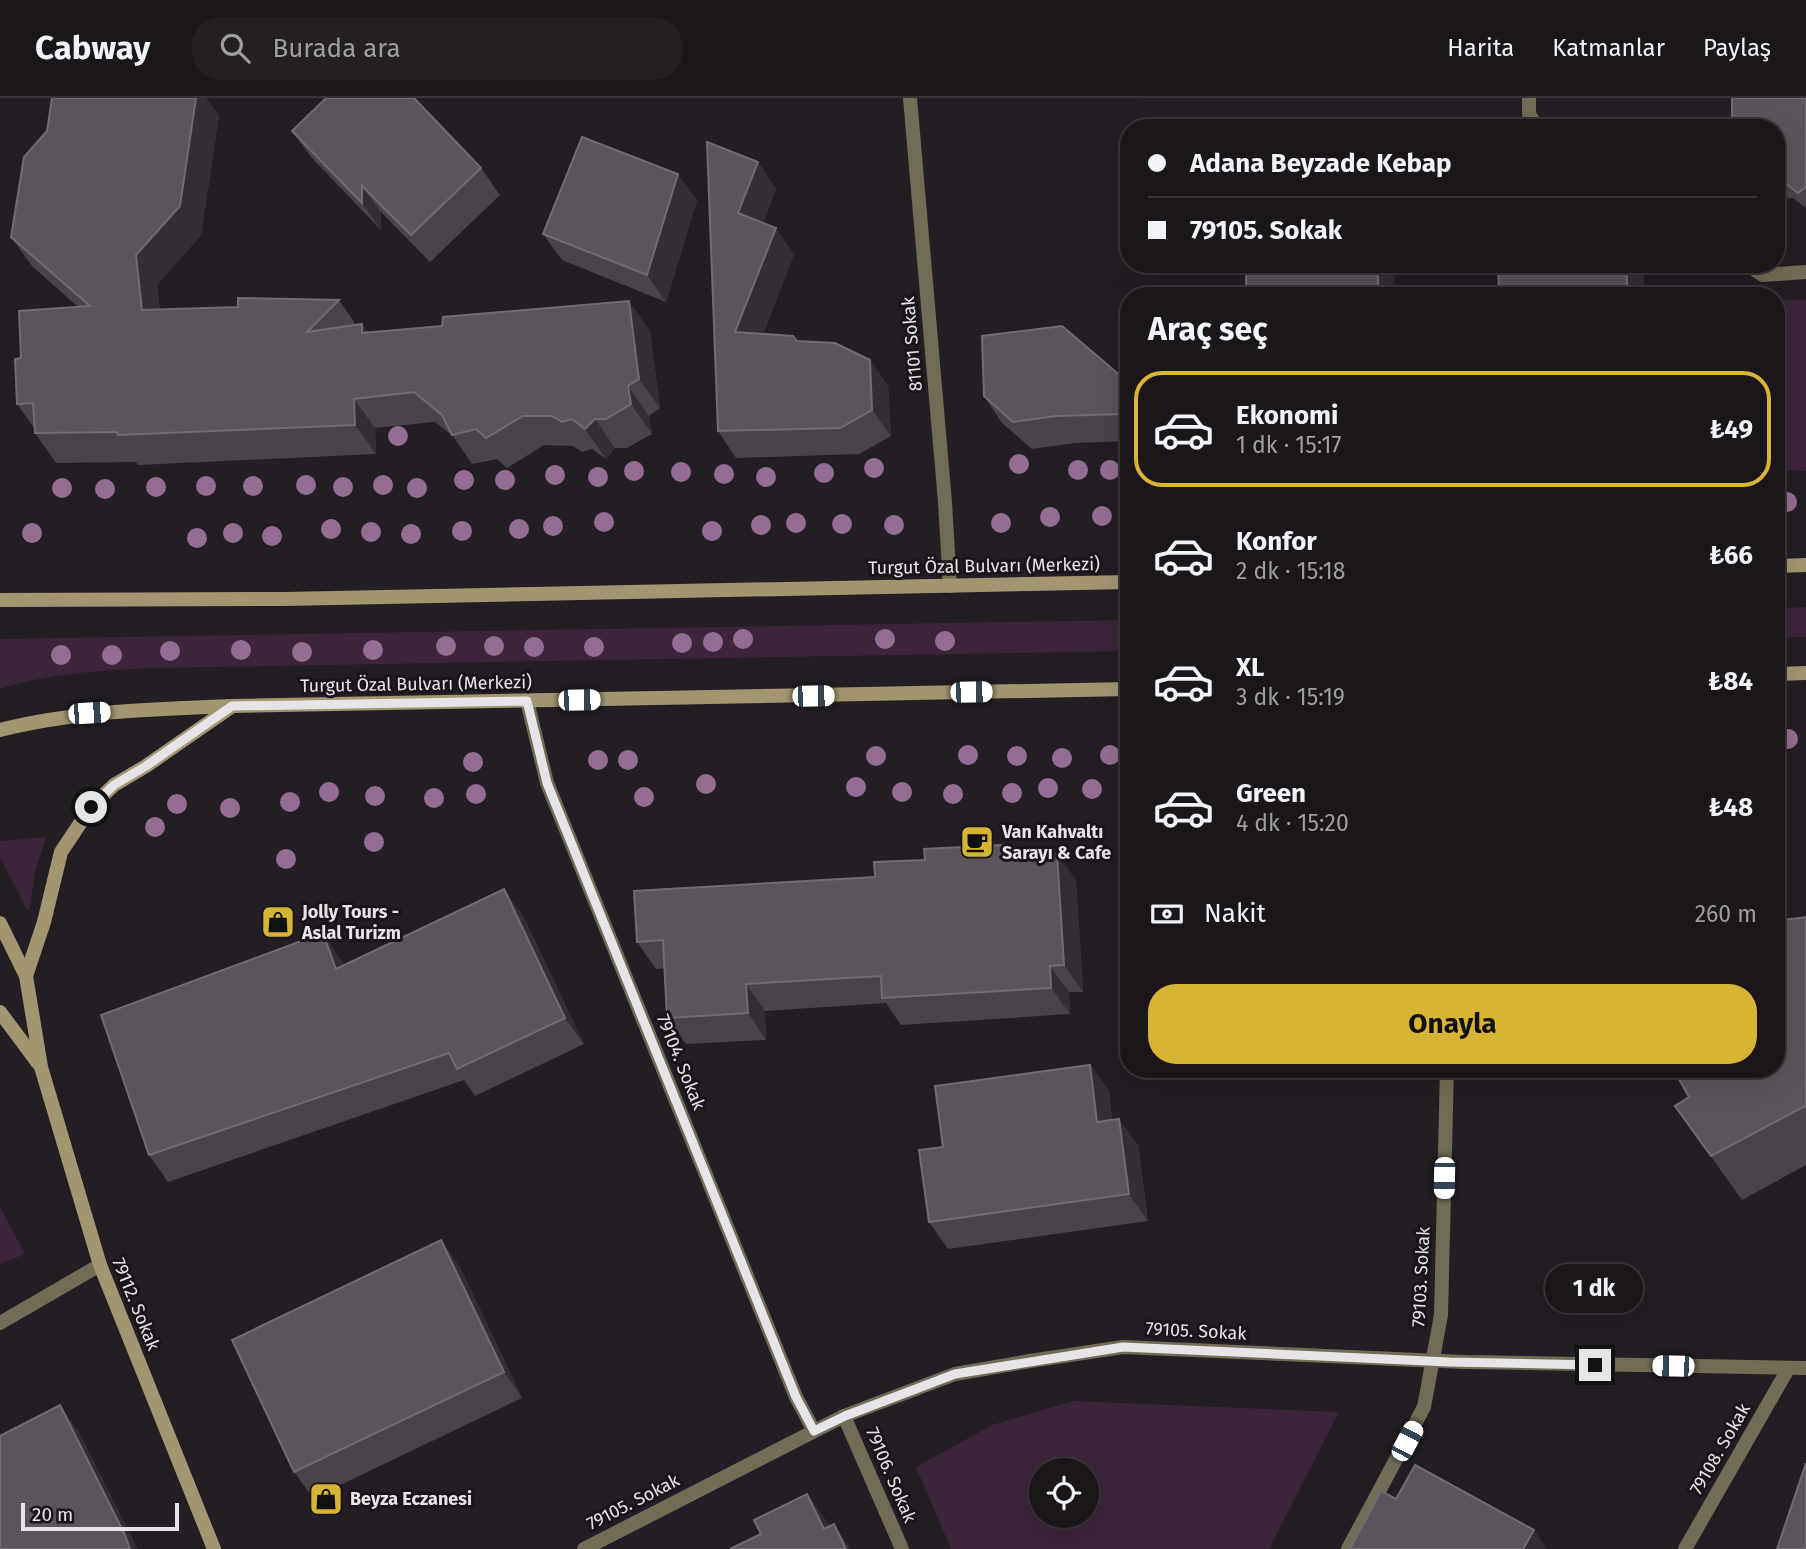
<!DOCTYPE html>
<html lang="tr">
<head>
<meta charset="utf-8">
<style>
  body { margin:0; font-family:"Fira Sans",sans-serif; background:#231f23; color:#f1f3f6; height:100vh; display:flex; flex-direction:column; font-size:26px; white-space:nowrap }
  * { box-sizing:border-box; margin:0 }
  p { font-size:23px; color:#9f9fa2 }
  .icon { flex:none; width:38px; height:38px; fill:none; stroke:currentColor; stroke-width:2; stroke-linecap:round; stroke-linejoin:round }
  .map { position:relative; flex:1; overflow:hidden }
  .side { position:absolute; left:1120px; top:189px; width:665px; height:791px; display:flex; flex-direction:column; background:#1a161a; border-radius:28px; box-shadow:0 7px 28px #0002,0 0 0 2px #383539 }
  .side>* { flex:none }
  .banner { position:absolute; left:1120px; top:21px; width:665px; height:154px; border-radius:28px; box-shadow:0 7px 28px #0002,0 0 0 2px #383539; display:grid; align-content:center; height:154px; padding:0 28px; background:#1a161a }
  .controls { position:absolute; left:1029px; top:1360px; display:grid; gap:14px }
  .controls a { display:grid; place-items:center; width:70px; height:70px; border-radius:50%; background:#1a161a; box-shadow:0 7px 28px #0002,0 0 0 2px #383539; font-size:35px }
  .scale { position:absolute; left:21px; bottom:18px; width:158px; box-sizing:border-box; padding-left:7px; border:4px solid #e7e4e7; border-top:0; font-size:19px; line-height:24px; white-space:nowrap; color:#e7e4e7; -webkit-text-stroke:5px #1a151a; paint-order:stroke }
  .end { position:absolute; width:32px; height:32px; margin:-16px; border:9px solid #e7e4e7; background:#111; box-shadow:0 0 0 4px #111 }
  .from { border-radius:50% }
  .bubble { position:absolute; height:49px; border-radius:24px; background:#1a161a; box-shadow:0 7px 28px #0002,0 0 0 2px #383539; font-size:23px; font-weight:700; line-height:49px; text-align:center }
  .car { position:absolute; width:21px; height:42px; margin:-21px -10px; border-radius:9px; box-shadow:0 0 5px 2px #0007; background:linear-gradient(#fff 24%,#345 0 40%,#fff 0 76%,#345 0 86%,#fff 0) }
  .banner b { display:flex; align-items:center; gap:24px; height:66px; font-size:26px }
  .banner b+b { border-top:2px solid #383539 }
  .banner i { width:18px; height:18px; background:#f1f3f6 }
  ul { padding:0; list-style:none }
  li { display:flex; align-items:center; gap:21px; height:116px; margin:0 14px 10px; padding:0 14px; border:4px solid transparent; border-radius:28px }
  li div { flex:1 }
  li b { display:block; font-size:26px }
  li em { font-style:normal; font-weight:700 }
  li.active { border-color:#d8b434 }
  li>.icon { width:63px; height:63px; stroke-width:1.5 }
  h2 { padding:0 28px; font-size:32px; line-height:84px }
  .pay { display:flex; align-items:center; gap:18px; height:77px; padding:0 28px; font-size:26px }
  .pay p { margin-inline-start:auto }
  .button { display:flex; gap:14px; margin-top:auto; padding:14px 28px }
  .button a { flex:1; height:80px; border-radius:28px; background:#d8b434; color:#111; font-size:28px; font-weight:700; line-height:80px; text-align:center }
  header { display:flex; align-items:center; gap:42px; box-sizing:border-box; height:98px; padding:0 35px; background:#1a161a; border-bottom:2px solid #383539 }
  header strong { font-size:33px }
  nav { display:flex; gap:38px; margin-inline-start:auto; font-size:24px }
  .search { width:490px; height:63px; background:#231f23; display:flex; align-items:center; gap:18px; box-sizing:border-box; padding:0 24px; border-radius:28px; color:#9f9fa2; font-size:26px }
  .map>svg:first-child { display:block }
</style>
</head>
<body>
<header>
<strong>Cabway</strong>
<div class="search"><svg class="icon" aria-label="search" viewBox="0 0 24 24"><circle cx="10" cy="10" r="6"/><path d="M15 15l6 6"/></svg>Burada ara</div>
<nav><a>Harita</a><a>Katmanlar</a><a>Paylaş</a></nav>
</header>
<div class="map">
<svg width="1806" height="1451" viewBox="0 0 1806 1451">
  <rect width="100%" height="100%" fill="#231e23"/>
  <g fill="#3c243b" fill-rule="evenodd">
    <polygon points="1776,202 1806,202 1806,373 1776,372"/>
    <polygon points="1806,509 1806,539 1776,539 1776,510"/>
    <path d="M1129,522V553L150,570C100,573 48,575 0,591V541Z"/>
    <polygon points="46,739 35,774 30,810 27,812 0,759 0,743"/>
    <polygon points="0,1109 25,1156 0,1166"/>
    <path d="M1073,1303L1339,1314L1269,1451H951L916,1369L992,1327ZM1041,1372H1087V1418H1041Z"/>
  </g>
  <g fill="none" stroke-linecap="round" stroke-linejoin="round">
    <g stroke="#726b55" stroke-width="14">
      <polyline points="910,0 945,404 950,488"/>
      <polyline points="1529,0 1529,16 1538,30"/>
      <polyline points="1746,166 1763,177 1806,174"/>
      <polyline points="527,603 547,685 796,1299 814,1333"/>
      <polyline points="0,1225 100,1167"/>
      <polyline points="844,1318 902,1451"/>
      <polyline points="584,1451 844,1318 955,1276 1030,1263 1123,1249 1465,1264 1806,1270"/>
      <polyline points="1348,1451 1424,1309 1441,1217 1447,971"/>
      <polyline points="1685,1451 1788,1271"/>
    </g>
    <g stroke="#a29671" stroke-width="14">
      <polyline points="1776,468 1806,467"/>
      <polyline points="0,502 285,501 1129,484"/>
      <polyline points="1776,576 1806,575"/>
      <path d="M0,632C76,613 154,611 232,608L1129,591"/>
      <polyline points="0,825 26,878 41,969 100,1167 214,1451"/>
      <polyline points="26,878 44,824 61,754 91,709 114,687 146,668 231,609"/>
      <polyline points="0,914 38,965"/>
    </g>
  </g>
  <g fill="#936e92">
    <circle cx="398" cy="338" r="10"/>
    <circle cx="1019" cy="366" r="10"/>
    <circle cx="874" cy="370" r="10"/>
    <circle cx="1078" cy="372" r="10"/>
    <circle cx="1110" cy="372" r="10"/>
    <circle cx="634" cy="373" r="10"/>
    <circle cx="681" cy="374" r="10"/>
    <circle cx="824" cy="375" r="10"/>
    <circle cx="724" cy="376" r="10"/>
    <circle cx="555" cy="377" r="10"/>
    <circle cx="598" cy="379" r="10"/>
    <circle cx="766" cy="379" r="10"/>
    <circle cx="464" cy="382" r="10"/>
    <circle cx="505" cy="382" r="10"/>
    <circle cx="306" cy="387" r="10"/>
    <circle cx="383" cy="387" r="10"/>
    <circle cx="206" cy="388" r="10"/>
    <circle cx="253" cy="388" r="10"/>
    <circle cx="156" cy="389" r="10"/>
    <circle cx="343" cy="389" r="10"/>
    <circle cx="62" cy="390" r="10"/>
    <circle cx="417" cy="390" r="10"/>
    <circle cx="105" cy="391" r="10"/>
    <circle cx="1787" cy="404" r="10"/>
    <circle cx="1102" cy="418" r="10"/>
    <circle cx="1050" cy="419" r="10"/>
    <circle cx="604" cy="424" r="10"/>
    <circle cx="796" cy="425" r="10"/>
    <circle cx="1001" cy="425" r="10"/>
    <circle cx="842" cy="426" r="10"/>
    <circle cx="761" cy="427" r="10"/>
    <circle cx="894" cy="427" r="10"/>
    <circle cx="553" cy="428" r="10"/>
    <circle cx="331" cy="431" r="10"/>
    <circle cx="519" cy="431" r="10"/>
    <circle cx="462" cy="433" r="10"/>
    <circle cx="712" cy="433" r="10"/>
    <circle cx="371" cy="434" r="10"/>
    <circle cx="32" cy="435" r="10"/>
    <circle cx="233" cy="435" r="10"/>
    <circle cx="411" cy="436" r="10"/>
    <circle cx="272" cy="438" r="10"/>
    <circle cx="197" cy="440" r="10"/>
    <circle cx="743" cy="541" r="10"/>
    <circle cx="885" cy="541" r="10"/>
    <circle cx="945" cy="543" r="10"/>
    <circle cx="713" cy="544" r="10"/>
    <circle cx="682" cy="545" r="10"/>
    <circle cx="446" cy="548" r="10"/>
    <circle cx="494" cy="548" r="10"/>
    <circle cx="534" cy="549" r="10"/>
    <circle cx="594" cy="549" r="10"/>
    <circle cx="241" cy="552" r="10"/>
    <circle cx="373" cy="552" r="10"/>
    <circle cx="170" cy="553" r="10"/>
    <circle cx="302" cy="554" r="10"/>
    <circle cx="61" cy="557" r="10"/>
    <circle cx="112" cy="557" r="10"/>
    <circle cx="1788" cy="641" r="10"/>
    <circle cx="968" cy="657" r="10"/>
    <circle cx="1110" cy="657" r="10"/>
    <circle cx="876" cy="658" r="10"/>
    <circle cx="1017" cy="658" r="10"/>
    <circle cx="1062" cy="660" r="10"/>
    <circle cx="598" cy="662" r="10"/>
    <circle cx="628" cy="662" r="10"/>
    <circle cx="473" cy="664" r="10"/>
    <circle cx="706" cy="686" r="10"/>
    <circle cx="856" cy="689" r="10"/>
    <circle cx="1048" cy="690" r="10"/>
    <circle cx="1092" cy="691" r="10"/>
    <circle cx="329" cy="694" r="10"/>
    <circle cx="902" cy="694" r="10"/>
    <circle cx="1012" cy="695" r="10"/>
    <circle cx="476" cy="696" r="10"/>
    <circle cx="953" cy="696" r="10"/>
    <circle cx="375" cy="698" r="10"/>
    <circle cx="644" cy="699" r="10"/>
    <circle cx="434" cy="700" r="10"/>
    <circle cx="290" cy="704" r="10"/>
    <circle cx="177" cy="706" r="10"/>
    <circle cx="230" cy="710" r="10"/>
    <circle cx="155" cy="729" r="10"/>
    <circle cx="374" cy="744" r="10"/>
    <circle cx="286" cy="761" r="10"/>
  </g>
  <g fill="#4a444a">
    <polygon points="1806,0 1806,110 1793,100 1776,101 1776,30"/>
    <polygon points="219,17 201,137 157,187 160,212 238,209 339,202 356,227 362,226 368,234 650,233 660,310 649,318 652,336 627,350 615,350 606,361 592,351 582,354 573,348 544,347 507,370 497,361 472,366 453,338 435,324 375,330 376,356 138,367 136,364 56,365 35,335 35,331 17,306 21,260 78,209 32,168 11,139"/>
    <polygon points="292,33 481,70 500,97 430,164 381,114 381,132 311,59"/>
    <polygon points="758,64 776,91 763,125 794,156 763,236 797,243 870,262 888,288 891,338 859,356 736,360 718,333"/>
    <polygon points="697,102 666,204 562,162 543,136"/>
    <polygon points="1129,285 1129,343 1075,345 1032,351 1002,325 984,298"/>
    <polygon points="1001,747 1009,759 1076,782 1083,894 1069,894 1070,916 901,927 886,905 765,913 766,942 686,946 667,920 665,870 656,871 637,844 875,779 925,762"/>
    <polygon points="504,791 523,818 584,946 475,998 464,982 168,1084 149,1057 341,862 343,867"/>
    <polygon points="1806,819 1806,1067 1742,1102 1675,1008 1689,999 1776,971"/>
    <polygon points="1090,967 1109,993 1112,1022 1138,1047 1148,1123 948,1151 929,1124 943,1049"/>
    <polygon points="460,1169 522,1300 313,1400 294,1374"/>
  </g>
  <g fill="#332e33">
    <polygon points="196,0 206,0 219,17 201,137 157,187 163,242 142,212 136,157"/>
    <polygon points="758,64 776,91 757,141 738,115"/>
    <polygon points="678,76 697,102 666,204 647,177"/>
    <polygon points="362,88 381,114 381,132 362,105"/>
    <polygon points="776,130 794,156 753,261 735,234"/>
    <polygon points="1377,166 1393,166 1396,198 1379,198"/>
    <polygon points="1626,166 1643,166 1645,198 1628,198"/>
    <polygon points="629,203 650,233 660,310 639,281"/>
    <polygon points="362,226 383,256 362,235"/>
    <polygon points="870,262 888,288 891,338 872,312"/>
    <polygon points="628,288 649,318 652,336 631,306"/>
    <polygon points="354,301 375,330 376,356 355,327"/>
    <polygon points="1129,309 1129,323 1124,316"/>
    <polygon points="595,321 615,350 606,361 585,331"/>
    <polygon points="1001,747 1019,774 1001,759"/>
    <polygon points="1057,756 1076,782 1083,894 1064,867"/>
    <polygon points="504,791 523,818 584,946 565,920"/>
    <polygon points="323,835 341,862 355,897 336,871"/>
    <polygon points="1050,868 1069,894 1070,916 1051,890"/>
    <polygon points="746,886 765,913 766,942 748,915"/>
    <polygon points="1090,967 1109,993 1115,1050 1097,1024"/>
    <polygon points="1119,1021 1138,1047 1148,1123 1129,1096"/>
    <polygon points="441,1142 460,1169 522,1300 504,1274"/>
    <polygon points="60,1307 79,1334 138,1451 130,1451"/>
    <polygon points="807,1396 838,1439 824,1431"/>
    <polygon points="834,1426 851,1451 846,1451"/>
    <polygon points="1534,1432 1547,1451 1523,1451"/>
  </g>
  <g fill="#5b555b" stroke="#716c71" stroke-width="2">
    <polygon points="52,0 196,0 180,108 136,157 142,212 238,209 238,200 339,202 307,234 362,226 362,235 442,228 443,219 629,203 639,281 628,288 631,306 606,321 595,321 585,331 572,321 562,324 552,318 523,318 486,340 476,331 452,337 442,317 414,294 354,301 355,327 118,337 117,334 35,335 33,305 17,306 15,261 21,260 19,213 90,208 11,139 24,59 47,33"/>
    <polygon points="326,0 414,0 481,70 411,137 362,88 362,105 292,33"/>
    <polygon points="1732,0 1806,0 1806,89 1798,95 1780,81 1776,82 1776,30 1732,30"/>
    <polygon points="582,39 678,76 647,177 543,136"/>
    <polygon points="707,44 758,64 738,115 776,130 735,234 793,238 797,243 835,245 870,262 872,312 840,330 718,333"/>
    <polygon points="1246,166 1377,166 1379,198 1246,198"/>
    <polygon points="1498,166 1626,166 1628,198 1499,198"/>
    <polygon points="1062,228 1129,285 1129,309 1124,316 1056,318 1013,324 984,298 982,238"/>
    <polygon points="1001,747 1001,759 1057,756 1064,867 1050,868 1051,890 882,900 881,878 746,886 748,915 667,920 663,842 637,844 634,793 875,779 874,764 925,762 924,751"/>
    <polygon points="504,791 565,920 457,971 449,955 149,1057 101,917 323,835 336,871"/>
    <polygon points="1806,819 1806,1009 1805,1008 1711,1058 1675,1008 1689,999 1675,974 1680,971 1776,971 1776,823"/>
    <polygon points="1090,967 1097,1024 1119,1021 1129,1096 929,1124 919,1052 943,1049 935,988"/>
    <polygon points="441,1142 504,1274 294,1374 232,1242"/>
    <polygon points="60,1307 125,1437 130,1451 0,1451 0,1338"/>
    <polygon points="1806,1365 1806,1451 1777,1451"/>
    <polygon points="1415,1367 1534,1432 1523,1451 1350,1451 1381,1393 1396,1401"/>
    <polygon points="807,1396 824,1431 834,1426 846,1451 730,1451 761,1436 754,1422"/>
  </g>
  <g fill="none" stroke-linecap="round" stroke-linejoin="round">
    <polyline stroke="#e7e4e7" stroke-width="9" points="91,709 114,687 146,668 232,608 527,603 547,685 796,1299 814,1333 845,1318 955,1276 1123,1249 1449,1264 1595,1267"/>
  </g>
  <defs>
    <symbol id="cafe-square" viewBox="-11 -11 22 22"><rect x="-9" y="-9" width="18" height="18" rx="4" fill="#d8b434" stroke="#1a151a"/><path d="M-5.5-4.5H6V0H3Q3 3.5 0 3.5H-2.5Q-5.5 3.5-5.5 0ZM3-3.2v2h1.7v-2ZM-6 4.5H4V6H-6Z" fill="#111"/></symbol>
    <symbol id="shop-square" viewBox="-11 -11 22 22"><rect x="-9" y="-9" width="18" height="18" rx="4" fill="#d8b434" stroke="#1a151a"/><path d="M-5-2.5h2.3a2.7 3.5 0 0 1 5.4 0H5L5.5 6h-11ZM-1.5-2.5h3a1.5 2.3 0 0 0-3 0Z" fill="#111"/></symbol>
  </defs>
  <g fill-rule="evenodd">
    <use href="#cafe-square" x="958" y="725" width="38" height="38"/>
    <use href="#shop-square" x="259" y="805" width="38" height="38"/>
    <use href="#shop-square" x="307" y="1382" width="38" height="38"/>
  </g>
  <g text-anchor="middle" stroke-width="6" stroke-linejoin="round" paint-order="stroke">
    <g font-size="18" fill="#e7e4e7" stroke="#1a151a">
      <text transform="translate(912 246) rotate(-95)" y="6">81101 Sokak</text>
      <text transform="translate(984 468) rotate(-1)" y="6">Turgut Özal Bulvarı (Merkezi)</text>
      <text transform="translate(416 586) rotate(-1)" y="6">Turgut Özal Bulvarı (Merkezi)</text>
      <text transform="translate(681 964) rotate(68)" y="6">79104. Sokak</text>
      <text transform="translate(1421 1179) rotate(-87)" y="6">79103. Sokak</text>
      <text transform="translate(136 1206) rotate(68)" y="6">79112. Sokak</text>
      <text transform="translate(1196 1233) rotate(3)" y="6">79105. Sokak</text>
      <text transform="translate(1720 1351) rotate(-60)" y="6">79108. Sokak</text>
      <text transform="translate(891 1377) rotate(67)" y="6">79106. Sokak</text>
      <text transform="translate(633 1404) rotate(-27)" y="6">79105. Sokak</text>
    </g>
    <g font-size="18" font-weight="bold" fill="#e7e4e7" stroke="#1a151a" text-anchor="start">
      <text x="1002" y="740">Van Kahvaltı<tspan x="1002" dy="21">Sarayı &amp; Cafe</tspan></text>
      <text x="302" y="820">Jolly Tours -<tspan x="302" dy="21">Aslal Turizm</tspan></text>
      <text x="350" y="1407">Beyza Eczanesi</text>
    </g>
  </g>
</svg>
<div class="controls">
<a><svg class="icon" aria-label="locate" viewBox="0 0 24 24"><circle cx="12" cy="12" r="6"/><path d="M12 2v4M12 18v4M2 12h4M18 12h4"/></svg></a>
</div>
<div class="scale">20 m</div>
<i class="end from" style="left:91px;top:709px"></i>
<i class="end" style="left:1595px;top:1267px"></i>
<div class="bubble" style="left:1545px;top:1166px;width:98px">1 dk</div>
<i class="car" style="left:971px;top:594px;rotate:89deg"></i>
<i class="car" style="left:813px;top:598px;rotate:89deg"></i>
<i class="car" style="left:579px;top:602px;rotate:89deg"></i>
<i class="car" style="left:89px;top:615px;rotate:86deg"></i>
<i class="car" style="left:1444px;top:1080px;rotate:181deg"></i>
<i class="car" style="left:1673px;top:1268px;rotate:271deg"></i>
<i class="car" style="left:1407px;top:1343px;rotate:28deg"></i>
<div class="banner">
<b><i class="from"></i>Adana Beyzade Kebap</b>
<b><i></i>79105. Sokak</b>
</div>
<section class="side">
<h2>Araç seç</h2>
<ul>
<li class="active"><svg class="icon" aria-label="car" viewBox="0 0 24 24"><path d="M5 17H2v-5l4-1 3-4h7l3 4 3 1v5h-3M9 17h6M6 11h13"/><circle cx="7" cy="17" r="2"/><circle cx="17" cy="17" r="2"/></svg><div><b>Ekonomi</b><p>1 dk · 15:17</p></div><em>₺49</em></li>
<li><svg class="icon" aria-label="car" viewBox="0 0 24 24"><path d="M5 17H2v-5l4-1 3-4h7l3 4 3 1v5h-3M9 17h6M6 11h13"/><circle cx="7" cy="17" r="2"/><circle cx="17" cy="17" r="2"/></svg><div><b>Konfor</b><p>2 dk · 15:18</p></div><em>₺66</em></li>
<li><svg class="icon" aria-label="car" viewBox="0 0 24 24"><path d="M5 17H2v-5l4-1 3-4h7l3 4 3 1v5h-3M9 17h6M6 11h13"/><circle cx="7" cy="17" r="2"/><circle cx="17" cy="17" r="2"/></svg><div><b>XL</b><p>3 dk · 15:19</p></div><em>₺84</em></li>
<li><svg class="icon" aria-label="car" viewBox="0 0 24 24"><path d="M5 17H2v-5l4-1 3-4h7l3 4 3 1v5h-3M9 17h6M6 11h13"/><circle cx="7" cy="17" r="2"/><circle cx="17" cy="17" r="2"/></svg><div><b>Green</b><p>4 dk · 15:20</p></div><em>₺48</em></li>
</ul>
<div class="pay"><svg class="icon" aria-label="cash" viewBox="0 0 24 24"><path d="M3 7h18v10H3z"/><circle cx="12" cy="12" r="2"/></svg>Nakit<p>260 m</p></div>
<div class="button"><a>Onayla</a></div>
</section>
</div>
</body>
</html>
